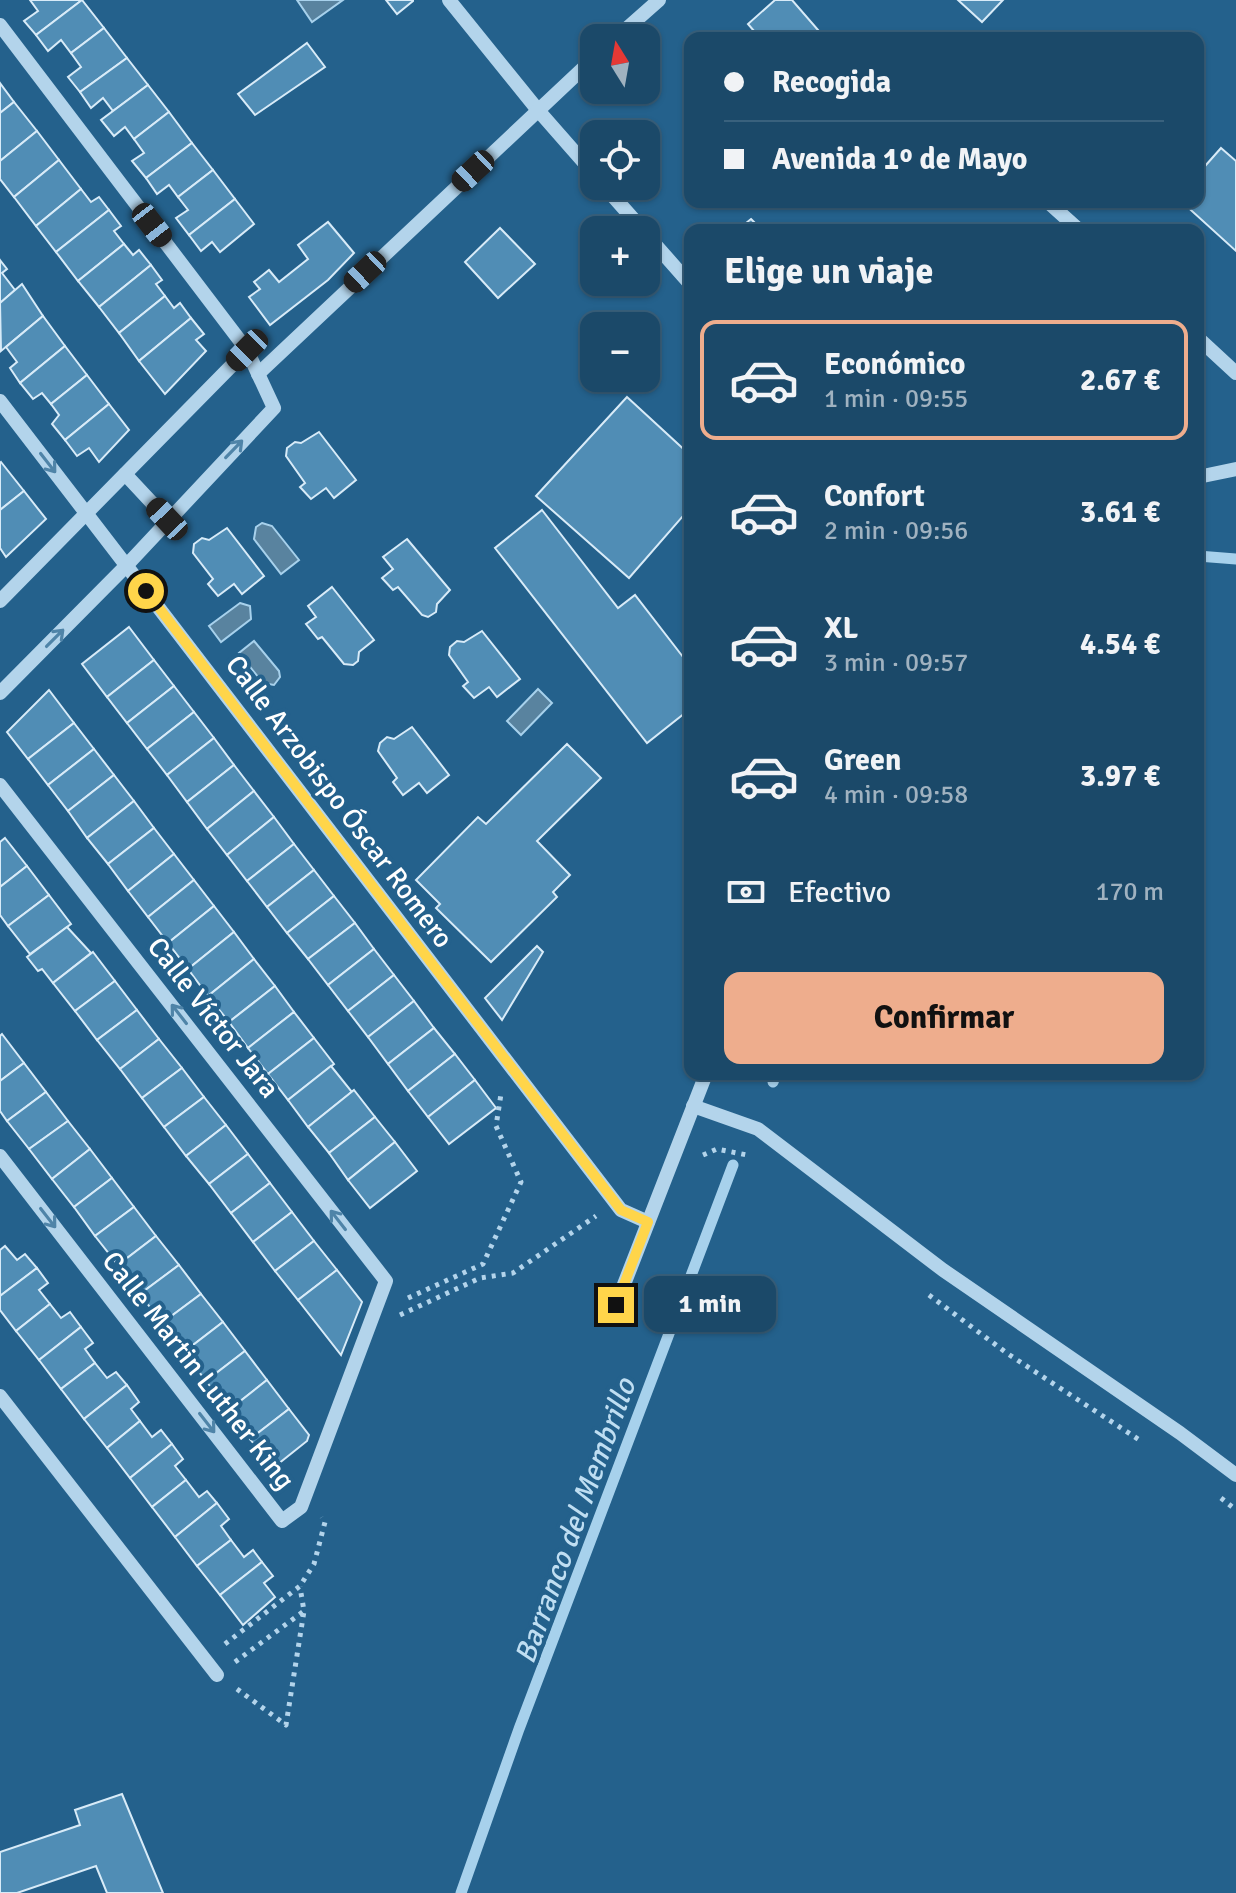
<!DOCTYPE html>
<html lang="es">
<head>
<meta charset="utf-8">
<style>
  body { margin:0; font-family:Signika,sans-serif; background:#285371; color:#f1f3f6; height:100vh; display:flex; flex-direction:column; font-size:30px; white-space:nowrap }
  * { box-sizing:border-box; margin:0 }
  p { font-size:26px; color:#a0b2c0 }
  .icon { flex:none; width:44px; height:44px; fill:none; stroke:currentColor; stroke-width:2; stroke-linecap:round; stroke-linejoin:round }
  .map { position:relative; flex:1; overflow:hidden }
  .sheet { position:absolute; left:684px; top:224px; width:520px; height:856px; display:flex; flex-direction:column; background:#1b4969; border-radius:16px; box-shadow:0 2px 6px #0004,0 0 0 2px #39617d }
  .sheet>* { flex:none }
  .hud { position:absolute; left:684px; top:32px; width:520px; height:176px; border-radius:16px; box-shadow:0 2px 6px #0004,0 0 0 2px #39617d; display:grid; align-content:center; height:176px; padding:0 40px; background:#1b4969 }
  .needle { width:52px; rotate:349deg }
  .buttons { position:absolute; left:580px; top:24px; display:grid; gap:16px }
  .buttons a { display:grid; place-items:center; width:80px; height:80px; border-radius:16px; background:#1b4969; box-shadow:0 2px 6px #0004,0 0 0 2px #39617d; font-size:40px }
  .end { position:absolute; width:36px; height:36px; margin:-18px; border:10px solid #ffd54a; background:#111; box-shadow:0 0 0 4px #111 }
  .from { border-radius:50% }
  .bubble { position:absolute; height:56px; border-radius:16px; background:#1b4969; box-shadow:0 2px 6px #0004,0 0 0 2px #39617d; font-size:26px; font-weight:700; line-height:56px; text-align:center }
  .car { position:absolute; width:24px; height:48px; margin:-24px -12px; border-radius:10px; box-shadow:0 0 6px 2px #0007; background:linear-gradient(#222 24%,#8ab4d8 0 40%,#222 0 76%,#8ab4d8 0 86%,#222 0) }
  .hud b { display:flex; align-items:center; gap:28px; height:76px; font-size:30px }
  .hud b+b { border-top:2px solid #39617d }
  .hud i { width:20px; height:20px; background:#f1f3f6 }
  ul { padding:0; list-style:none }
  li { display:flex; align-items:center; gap:24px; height:120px; margin:0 16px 12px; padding:0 24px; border:4px solid transparent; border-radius:16px }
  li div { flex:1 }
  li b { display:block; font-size:30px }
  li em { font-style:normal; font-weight:700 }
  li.on { border-color:#eead8d }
  li>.icon { width:72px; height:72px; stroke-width:1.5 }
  h2 { padding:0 40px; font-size:36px; line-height:96px }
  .pay { display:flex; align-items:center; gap:20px; height:88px; padding:0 40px; font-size:30px }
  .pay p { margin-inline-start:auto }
  .action { display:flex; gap:16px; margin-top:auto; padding:16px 40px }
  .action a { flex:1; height:92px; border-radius:16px; background:#eead8d; color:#111; font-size:32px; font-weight:700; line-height:92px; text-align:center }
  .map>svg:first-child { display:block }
</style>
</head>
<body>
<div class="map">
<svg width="1236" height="1893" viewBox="0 0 1236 1893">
  <rect width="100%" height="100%" fill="#24618c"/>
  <g fill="#59839f" stroke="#a7d1ec" stroke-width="2">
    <polygon points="297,0 343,0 312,22"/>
    <polygon points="262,523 272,526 299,560 281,574 254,539 256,527"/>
    <polygon points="240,603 250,606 251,619 221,642 209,626"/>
    <polygon points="254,641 279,671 280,677 274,685 263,683 239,653"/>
    <polygon points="538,689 552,703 521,735 507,721"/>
  </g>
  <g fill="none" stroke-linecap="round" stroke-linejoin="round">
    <g stroke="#a7d1ec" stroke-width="11">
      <polyline points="1198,556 1236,559"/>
      <polyline points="773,1082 776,1074"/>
      <polyline points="461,1893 519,1729 733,1165"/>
    </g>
  </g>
  <g fill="#508db5" stroke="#d8ebf8" stroke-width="2">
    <polygon points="30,0 82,0 36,35 24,21 38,11"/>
    <polygon points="82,0 104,28 71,53 61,40 48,51 36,35"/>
    <polygon points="386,0 413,0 413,1 397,14"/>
    <polygon points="775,0 792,0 825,38 760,38 748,24"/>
    <polygon points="958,0 1003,0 982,22"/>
    <polygon points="104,28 127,58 80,92 68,77 81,67 71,53"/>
    <polygon points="307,43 325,67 255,115 238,94"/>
    <polygon points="127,58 148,85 113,111 103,98 91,108 80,92"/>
    <polygon points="0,83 14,102 0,113"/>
    <polygon points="148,85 169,112 134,139 125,127 114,136 101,120"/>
    <polygon points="14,102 37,131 0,161 0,113"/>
    <polygon points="169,112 192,143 146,178 132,161 144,153 134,139"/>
    <polygon points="37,131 59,160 14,197 0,179 0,161"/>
    <polygon points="192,143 213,170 178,197 169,185 157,194 146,178"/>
    <polygon points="1221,148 1236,161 1236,251 1182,202 1198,202 1198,174"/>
    <polygon points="59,160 81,189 36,226 14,197"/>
    <polygon points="213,170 235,199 189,235 176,218 188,210 178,197"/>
    <polygon points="81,189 91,202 99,197 109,210 56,252 36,226"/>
    <polygon points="235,199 254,224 220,252 212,242 201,251 189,235"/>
    <polygon points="109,210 121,226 114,231 124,244 78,281 56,252"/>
    <polygon points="751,219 761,229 759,230 744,230 741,227"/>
    <polygon points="328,222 354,253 328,280 270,325 249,297 260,289 254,282 269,270 279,282 308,259 298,245"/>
    <polygon points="500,228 535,264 498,298 465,262"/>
    <polygon points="124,244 133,255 139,250 151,265 99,307 78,281"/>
    <polygon points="0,260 7,269 2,273 15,290 0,303"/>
    <polygon points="151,265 162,280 156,284 165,296 119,333 99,307"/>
    <polygon points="22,284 43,316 1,351 0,303"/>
    <polygon points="165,296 174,308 180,303 191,318 139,361 119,333"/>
    <polygon points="43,316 65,346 20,383 10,368 17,362 6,347"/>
    <polygon points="191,318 204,334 196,340 206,351 165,394 139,361"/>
    <polygon points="65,346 87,375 51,404 42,393 33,399 20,383"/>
    <polygon points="87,375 109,404 65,440 52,424 59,415 51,404"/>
    <polygon points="627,397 690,455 690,508 629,578 536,496"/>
    <polygon points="109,404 129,430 99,462 89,448 77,456 65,440"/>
    <polygon points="319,432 356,480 334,498 326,488 311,499 300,487 305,483 286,456 287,448 295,442 301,443"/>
    <polygon points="1,462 24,491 0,510 0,463"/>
    <polygon points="24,491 46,519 6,557 0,548 0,510"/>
    <polygon points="542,510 618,608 635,595 690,666 690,709 647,743 495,548"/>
    <polygon points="227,528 264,576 242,594 234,584 218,596 208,584 213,579 193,553 194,544 202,538 209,540"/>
    <polygon points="407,539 450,590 437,604 436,612 428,617 422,615 398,587 393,590 382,578 393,569 383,557"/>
    <polygon points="332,587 374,640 359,652 358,661 353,665 344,664 322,637 318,639 306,624 316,617 308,606"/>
    <polygon points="129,627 154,660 107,697 82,664"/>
    <polygon points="482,631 520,679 497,697 489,687 474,698 463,686 468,682 449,655 450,647 457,641 464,642"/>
    <polygon points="154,660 174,686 127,723 107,697"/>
    <polygon points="174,686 194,712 147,749 127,723"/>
    <polygon points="49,690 74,723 28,759 7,732"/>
    <polygon points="194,712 214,738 167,775 147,749"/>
    <polygon points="74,723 94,749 48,785 28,759"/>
    <polygon points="412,727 449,775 427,793 419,783 403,795 393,782 397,778 378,751 380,743 387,737 394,739"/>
    <polygon points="214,738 234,765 187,802 167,775"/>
    <polygon points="567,744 601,778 537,841 570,875 553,892 557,897 491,962 436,908 440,904 416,880 478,817 486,824"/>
    <polygon points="94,749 114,775 68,811 48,785"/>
    <polygon points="234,765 254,791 207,829 187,802"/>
    <polygon points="114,775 134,801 87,838 68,811"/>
    <polygon points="254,791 274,817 227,855 207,829"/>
    <polygon points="134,801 154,828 108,864 87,838"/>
    <polygon points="274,817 294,844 247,881 227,855"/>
    <polygon points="154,828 174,854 128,891 108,864"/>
    <polygon points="5,838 27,866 0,887 0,842"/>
    <polygon points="294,844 314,870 267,907 247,881"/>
    <polygon points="174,854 194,880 148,917 128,891"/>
    <polygon points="27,866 49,895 8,926 0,915 0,887"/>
    <polygon points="314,870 334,896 287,933 267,907"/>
    <polygon points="194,880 214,906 168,943 148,917"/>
    <polygon points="49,895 71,924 30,954 8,926"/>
    <polygon points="334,896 355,923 308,959 287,933"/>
    <polygon points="214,906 234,932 188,969 168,943"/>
    <polygon points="355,923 374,949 328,985 308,959"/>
    <polygon points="67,927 91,953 53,983 42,969 38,971 27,957"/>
    <polygon points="234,932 254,959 208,996 188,969"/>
    <polygon points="537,946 543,952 502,1020 485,998"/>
    <polygon points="374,949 394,975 348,1011 328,985"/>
    <polygon points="93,952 115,981 75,1011 53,983"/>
    <polygon points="254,959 275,986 229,1022 208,996"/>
    <polygon points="394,975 414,1001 368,1037 348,1011"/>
    <polygon points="115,981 137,1010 97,1040 75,1011"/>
    <polygon points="275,986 294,1012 248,1048 229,1022"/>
    <polygon points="414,1001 434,1028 388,1064 368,1037"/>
    <polygon points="137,1010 159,1039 120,1069 97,1040"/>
    <polygon points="294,1012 314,1038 268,1074 248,1048"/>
    <polygon points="434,1028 455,1054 408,1091 388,1064"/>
    <polygon points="2,1034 24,1063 0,1081 0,1036"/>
    <polygon points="314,1038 334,1064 288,1100 268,1074"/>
    <polygon points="159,1039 182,1068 142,1098 120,1069"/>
    <polygon points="455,1054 475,1080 428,1117 408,1091"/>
    <polygon points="24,1063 46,1092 7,1121 0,1111 0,1081"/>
    <polygon points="331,1066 352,1092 308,1127 288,1100"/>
    <polygon points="182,1068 204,1097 164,1127 142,1098"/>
    <polygon points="475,1080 496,1108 449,1144 428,1117"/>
    <polygon points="354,1090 375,1117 329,1153 308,1127"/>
    <polygon points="46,1092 68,1121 29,1149 7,1121"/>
    <polygon points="204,1097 226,1125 186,1156 164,1127"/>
    <polygon points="375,1117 395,1142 348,1180 329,1153"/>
    <polygon points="68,1121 90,1149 52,1179 29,1149"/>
    <polygon points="226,1125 248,1154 209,1184 186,1156"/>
    <polygon points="395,1142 417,1171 370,1208 348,1180"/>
    <polygon points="90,1149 112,1178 74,1207 52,1179"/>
    <polygon points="248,1154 270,1183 231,1213 209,1184"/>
    <polygon points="112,1178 134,1207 95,1236 74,1207"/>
    <polygon points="270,1183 292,1212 253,1242 231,1213"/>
    <polygon points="134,1207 156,1236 118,1265 95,1236"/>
    <polygon points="292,1212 314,1241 275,1271 253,1242"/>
    <polygon points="156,1236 179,1265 140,1294 118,1265"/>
    <polygon points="314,1241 337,1270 298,1300 275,1271"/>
    <polygon points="5,1246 17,1260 25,1254 37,1268 0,1296 0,1250"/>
    <polygon points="179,1265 201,1294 162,1323 140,1294"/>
    <polygon points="37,1268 48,1283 39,1290 50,1304 16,1331 0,1310 0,1296"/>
    <polygon points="337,1270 362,1302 341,1355 298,1300"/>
    <polygon points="201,1294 223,1322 184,1352 162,1323"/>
    <polygon points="50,1304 61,1318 70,1312 81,1327 39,1360 16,1331"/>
    <polygon points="223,1322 245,1351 206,1381 184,1352"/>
    <polygon points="81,1327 93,1343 85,1349 95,1363 61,1389 39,1360"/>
    <polygon points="245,1351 267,1380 229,1410 206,1381"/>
    <polygon points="95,1363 107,1378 116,1372 127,1385 84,1419 61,1389"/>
    <polygon points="267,1380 289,1409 250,1439 229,1410"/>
    <polygon points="127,1385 139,1402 131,1409 140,1421 107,1448 84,1419"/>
    <polygon points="289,1409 309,1435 307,1441 273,1468 250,1439"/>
    <polygon points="140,1421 152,1437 161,1430 172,1444 130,1478 107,1448"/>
    <polygon points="172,1444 183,1459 175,1466 186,1480 152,1507 130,1478"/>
    <polygon points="186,1480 199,1497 207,1491 217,1503 175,1537 152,1507"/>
    <polygon points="217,1503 229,1519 221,1526 231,1540 197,1566 175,1537"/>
    <polygon points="231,1540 244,1557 253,1550 262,1562 220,1595 197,1566"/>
    <polygon points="262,1562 273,1576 264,1583 275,1597 243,1625 220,1595"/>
    <polygon points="122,1794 163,1893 107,1893 96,1866 17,1893 0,1893 0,1852 80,1825 75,1810"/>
  </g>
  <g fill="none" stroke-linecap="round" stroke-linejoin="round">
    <g stroke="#b3d4eb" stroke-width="5" stroke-dasharray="4 6" stroke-linecap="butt">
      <polyline points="703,1155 717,1149 747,1155"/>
      <polyline points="929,1295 1008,1354 1141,1441"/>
      <polyline points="408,1298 483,1264 521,1182 496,1126 501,1094"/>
      <polyline points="400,1315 480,1278 513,1273 596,1216"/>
      <polyline points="1221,1498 1236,1510"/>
      <polyline points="225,1644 300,1586 314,1564 325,1522 322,1517"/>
      <polyline points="235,1662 304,1611 300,1587"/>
      <polyline points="237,1689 286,1725 304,1611"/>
    </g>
    <g stroke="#b3d4eb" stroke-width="14">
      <polyline points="449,0 537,109 594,174"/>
      <polyline points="0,25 247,350 274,408 126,566 0,693"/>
      <polyline points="616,38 659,0"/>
      <polyline points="604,186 643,230"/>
      <polyline points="1048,202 1079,230"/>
      <polyline points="646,234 690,284"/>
      <polyline points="1198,338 1236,373"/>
      <polyline points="258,374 594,58"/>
      <polyline points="0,401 621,1210 648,1222"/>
      <polyline points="125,474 167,519"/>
      <polyline points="1198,477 1236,469"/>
      <polyline points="0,601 247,350"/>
      <polyline points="0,785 386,1281 301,1507 282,1521 0,1156"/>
      <polyline points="693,1106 758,1129 943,1270 1180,1433 1236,1475"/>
      <polyline points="616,1305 706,1074"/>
      <polyline points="0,1396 217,1675"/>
    </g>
  </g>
  <defs><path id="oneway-shaft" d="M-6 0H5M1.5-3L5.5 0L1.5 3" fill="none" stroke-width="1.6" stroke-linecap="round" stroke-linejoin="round" transform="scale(2)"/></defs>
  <g stroke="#4f84a8">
    <use href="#oneway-shaft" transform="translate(234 449) rotate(-46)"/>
    <use href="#oneway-shaft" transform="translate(48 463) rotate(52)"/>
    <use href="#oneway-shaft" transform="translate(55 638) rotate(-45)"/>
    <use href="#oneway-shaft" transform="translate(179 1014) rotate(-128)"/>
    <use href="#oneway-shaft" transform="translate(48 1218) rotate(52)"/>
    <use href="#oneway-shaft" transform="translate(338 1220) rotate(-128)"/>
    <use href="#oneway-shaft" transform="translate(207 1423) rotate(52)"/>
  </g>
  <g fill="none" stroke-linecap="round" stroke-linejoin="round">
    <polyline stroke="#ffd54a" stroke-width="10" points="146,591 621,1210 648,1222 616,1305"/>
  </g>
  <g text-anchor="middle" stroke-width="8" stroke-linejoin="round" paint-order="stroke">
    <g font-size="28" fill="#fff" stroke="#24618c">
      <text transform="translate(340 801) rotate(53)" y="10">Calle Arzobispo Óscar Romero</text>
      <text transform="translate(214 1017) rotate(52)" y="10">Calle Víctor Jara</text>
      <text transform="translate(199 1370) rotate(52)" y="10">Calle Martin Luther King</text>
    </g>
    <g font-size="30" font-style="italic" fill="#bfdef2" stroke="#24618c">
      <text transform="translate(575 1521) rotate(-70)" y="10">Barranco del Membrillo</text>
    </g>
  </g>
</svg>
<div class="buttons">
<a><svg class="needle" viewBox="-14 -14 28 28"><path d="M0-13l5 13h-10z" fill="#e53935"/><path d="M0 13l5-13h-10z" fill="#a0b2c0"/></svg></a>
<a><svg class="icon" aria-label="locate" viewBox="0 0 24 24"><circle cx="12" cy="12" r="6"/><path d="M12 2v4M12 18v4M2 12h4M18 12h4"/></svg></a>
<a>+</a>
<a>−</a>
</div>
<i class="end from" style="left:146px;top:591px"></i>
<i class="end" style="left:616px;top:1305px"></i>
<div class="bubble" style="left:644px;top:1276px;width:132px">1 min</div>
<i class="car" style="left:473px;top:171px;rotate:227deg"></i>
<i class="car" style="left:152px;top:225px;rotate:142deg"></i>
<i class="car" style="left:365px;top:272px;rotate:227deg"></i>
<i class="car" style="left:247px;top:350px;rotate:225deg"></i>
<i class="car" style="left:167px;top:519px;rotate:317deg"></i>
<div class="hud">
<b><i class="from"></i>Recogida</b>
<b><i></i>Avenida 1º de Mayo</b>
</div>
<section class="sheet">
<h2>Elige un viaje</h2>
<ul>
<li class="on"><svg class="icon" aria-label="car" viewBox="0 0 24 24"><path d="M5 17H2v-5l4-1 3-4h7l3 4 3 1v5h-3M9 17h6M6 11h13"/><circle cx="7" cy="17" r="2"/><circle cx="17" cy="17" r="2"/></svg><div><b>Económico</b><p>1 min · 09:55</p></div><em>2.67 €</em></li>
<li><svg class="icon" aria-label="car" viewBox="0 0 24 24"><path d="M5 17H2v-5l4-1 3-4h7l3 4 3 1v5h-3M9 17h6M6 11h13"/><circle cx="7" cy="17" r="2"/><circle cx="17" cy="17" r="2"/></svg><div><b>Confort</b><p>2 min · 09:56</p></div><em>3.61 €</em></li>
<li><svg class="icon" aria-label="car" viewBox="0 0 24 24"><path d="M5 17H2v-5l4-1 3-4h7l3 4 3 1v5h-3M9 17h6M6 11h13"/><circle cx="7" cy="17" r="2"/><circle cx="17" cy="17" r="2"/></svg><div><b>XL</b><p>3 min · 09:57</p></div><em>4.54 €</em></li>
<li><svg class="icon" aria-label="car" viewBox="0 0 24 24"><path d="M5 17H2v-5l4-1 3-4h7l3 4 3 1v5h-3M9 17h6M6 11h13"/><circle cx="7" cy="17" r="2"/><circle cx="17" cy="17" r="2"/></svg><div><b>Green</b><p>4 min · 09:58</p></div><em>3.97 €</em></li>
</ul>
<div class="pay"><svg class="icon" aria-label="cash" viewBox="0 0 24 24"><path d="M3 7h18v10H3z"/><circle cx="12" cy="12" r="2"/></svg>Efectivo<p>170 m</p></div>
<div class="action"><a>Confirmar</a></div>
</section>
</div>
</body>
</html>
